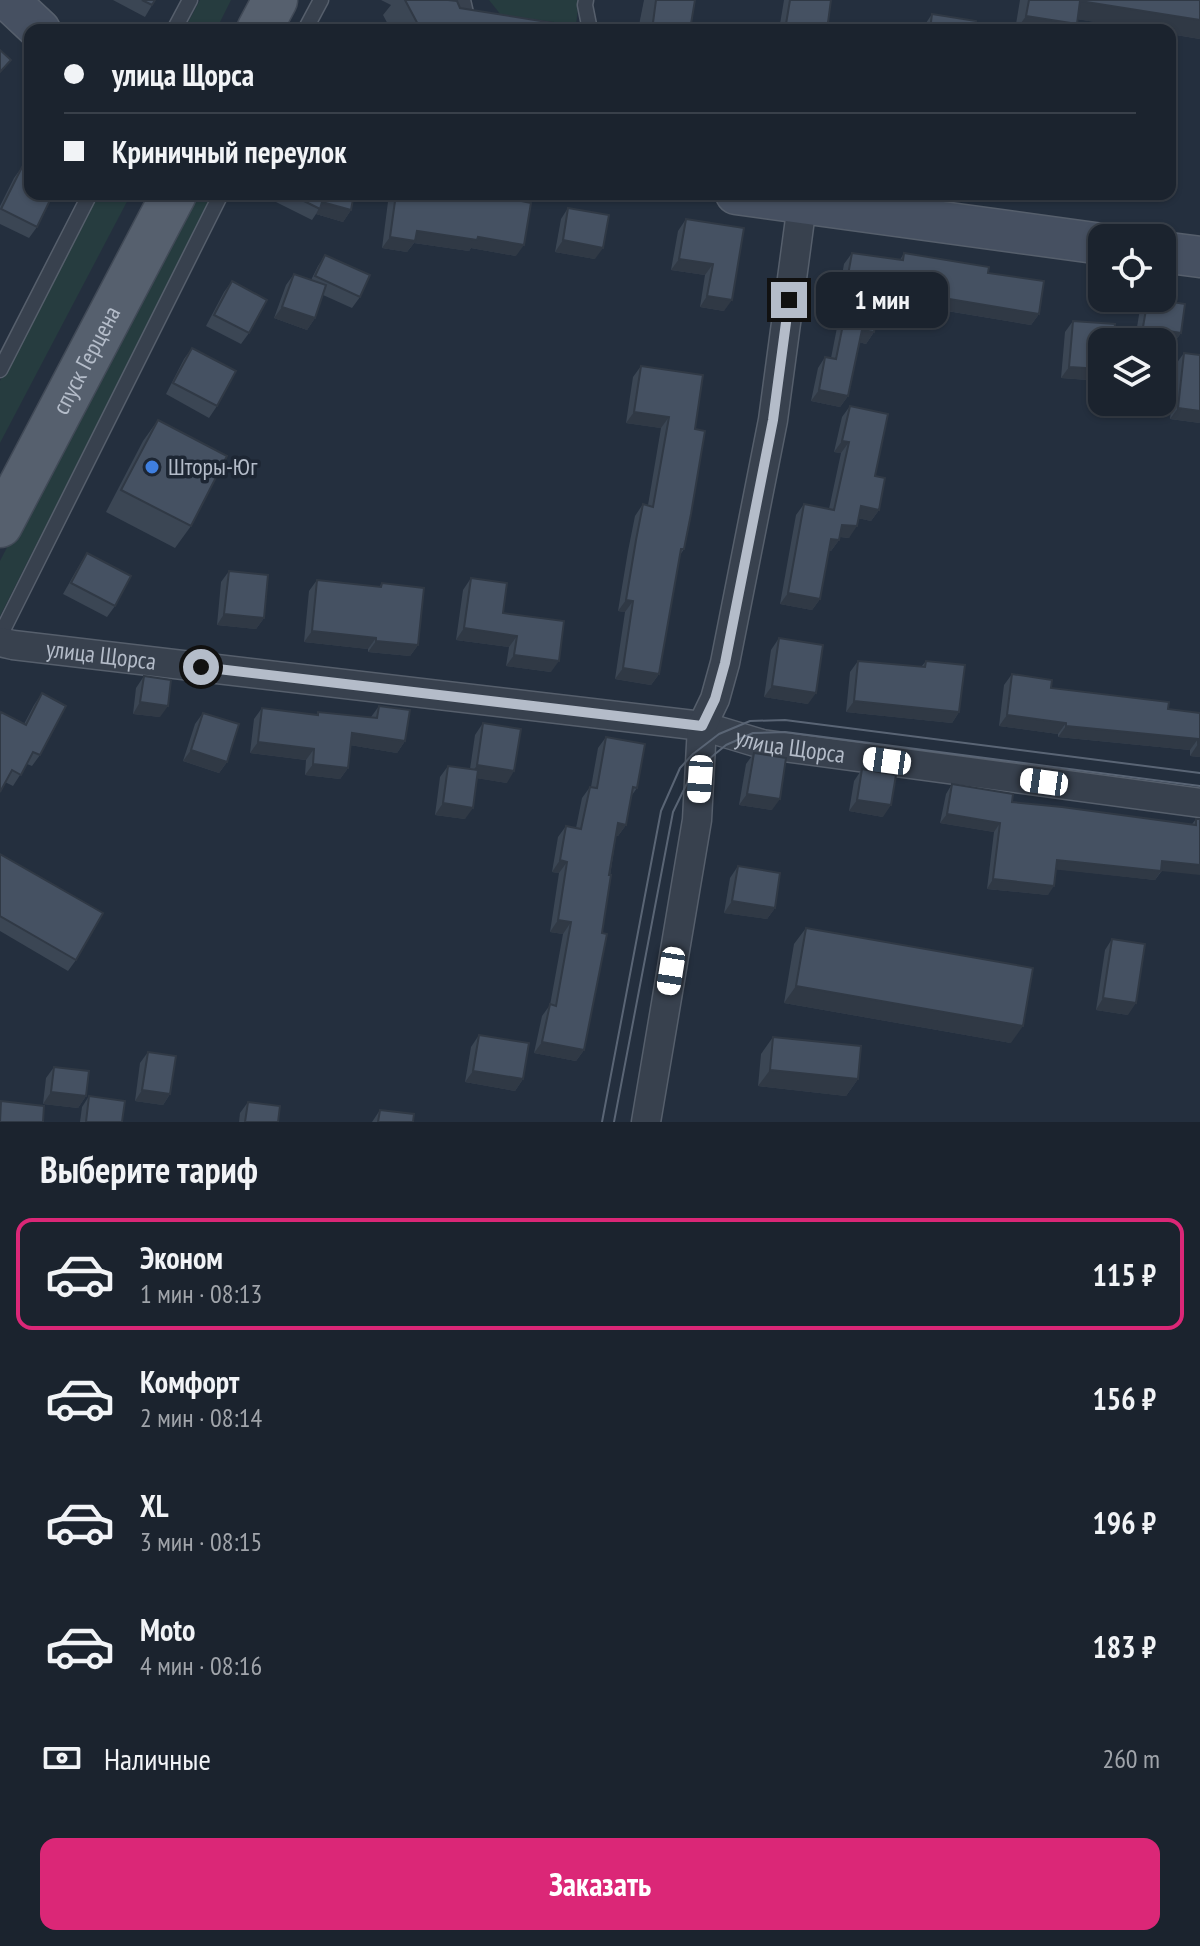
<!DOCTYPE html>
<html lang="ru">
<head>
<meta charset="utf-8">
<style>
  body { margin:0; font-family:"PT Sans Narrow",sans-serif; background:#282f3a; color:#f1f3f6; height:100vh; display:flex; flex-direction:column; font-size:30px; white-space:nowrap }
  * { box-sizing:border-box; margin:0 }
  p { font-size:26px; color:#a0a4aa }
  .icon { flex:none; width:44px; height:44px; fill:none; stroke:currentColor; stroke-width:2; stroke-linecap:round; stroke-linejoin:round }
  .map { position:relative; height:1122px; overflow:hidden }
  .sheet { display:flex; flex-direction:column; background:#1b232e; flex:1 }
  .sheet>* { flex:none }
  .guide { position:absolute; left:24px; top:24px; width:1152px; height:176px; border-radius:16px; box-shadow:0 2px 6px #0004,0 0 0 2px #39404a; display:grid; align-content:center; height:176px; padding:0 40px; background:#1b232e }
  .buttons { position:absolute; left:1088px; top:224px; display:grid; gap:16px }
  .buttons a { display:grid; place-items:center; width:88px; height:88px; border-radius:16px; background:#1b232e; box-shadow:0 2px 6px #0004,0 0 0 2px #39404a; font-size:40px }
  .end { position:absolute; width:36px; height:36px; margin:-18px; border:10px solid #b4bcc9; background:#111; box-shadow:0 0 0 4px #111 }
  .from { border-radius:50% }
  .bubble { position:absolute; height:56px; border-radius:16px; background:#1b232e; box-shadow:0 2px 6px #0004,0 0 0 2px #39404a; font-size:26px; font-weight:700; line-height:56px; text-align:center }
  .car { position:absolute; width:24px; height:48px; margin:-24px -12px; border-radius:10px; box-shadow:0 0 6px 2px #0007; background:linear-gradient(#fff 24%,#345 0 40%,#fff 0 76%,#345 0 86%,#fff 0) }
  .guide b { display:flex; align-items:center; gap:28px; height:76px; font-size:30px }
  .guide b+b { border-top:2px solid #39404a }
  .guide i { width:20px; height:20px; background:#f1f3f6 }
  ul { padding:0; list-style:none }
  li { display:flex; align-items:center; gap:24px; height:112px; margin:0 16px 12px; padding:0 24px; border:4px solid transparent; border-radius:16px }
  li div { flex:1 }
  li b { display:block; font-size:30px }
  li em { font-style:normal; font-weight:700 }
  li.current { border-color:#db2777 }
  li>.icon { width:72px; height:72px; stroke-width:1.5 }
  h2 { padding:0 40px; font-size:36px; line-height:96px }
  .pay { display:flex; align-items:center; gap:20px; height:88px; padding:0 40px; font-size:30px }
  .pay p { margin-inline-start:auto }
  .action { display:flex; gap:16px; margin-top:auto; padding:16px 40px }
  .action a { flex:1; height:92px; border-radius:16px; background:#db2777; color:#fff; font-size:32px; font-weight:700; line-height:92px; text-align:center }
  .map>svg:first-child { display:block }
</style>
</head>
<body>
<div class="map">
<svg width="1200" height="1122" viewBox="0 0 1200 1122">
  <rect width="100%" height="100%" fill="#242f3e"/>
  <g fill="#263c3f">
    <polygon points="200,0 231,0 216,30 184,30"/>
    <polygon points="489,0 579,0 576,25 501,15"/>
    <polygon points="96,194 131,194 0,443 0,381"/>
    <polygon points="188,194 214,194 0,616 0,561"/>
  </g>
  <g fill="none" stroke-linecap="round" stroke-linejoin="round">
    <defs>
      <g id="lane">
        <polyline points="463,0 466,13"/>
        <polyline points="586,0 585,5 590,30"/>
        <polyline points="174,30 190,0"/>
        <polyline points="305,30 321,0"/>
        <polyline points="0,370 90,194"/>
        <polyline points="0,636 221,194"/>
      </g>
      <g id="street">
        <path id="s1" d="M0,642L13,645L702,726L762,744L1200,803"/>
        <polyline points="646,1122 697,820 702,726 715,699 725,663 773,420 802,204"/>
      </g>
      <g id="secondary">
        <polyline points="8,0 40,30"/>
        <polyline points="736,194 1102,244"/>
        <polyline points="1162,252 1200,257"/>
      </g>
      <g id="primary">
        <polyline points="259,30 275,0"/>
        <path id="s2" d="M0,525L174,194"/>
      </g>
    </defs>
    <use href="#lane" stroke="#565f6c" stroke-width="17"/>
    <use href="#street" stroke="#565f6c" stroke-width="31"/>
    <use href="#secondary" stroke="#565f6c" stroke-width="43"/>
    <use href="#primary" stroke="#414a57" stroke-width="47"/>
    <use href="#lane" stroke="#38414e" stroke-width="14"/>
    <use href="#street" stroke="#38414e" stroke-width="28"/>
    <use href="#secondary" stroke="#465061" stroke-width="40"/>
    <use href="#primary" stroke="#56606e" stroke-width="44"/>
    <g stroke="#5a6575" stroke-width="2">
      <polyline points="602,1122 661,811 680,768 693,754 719,734 750,721 785,720 1200,773"/>
      <polyline points="614,1122 673,812 692,773 726,745 753,733 785,732 1200,786"/>
    </g>
  </g>
  <g fill="#3b4654">
    <polygon points="113,0 155,0 145,17"/>
    <polygon points="381,0 448,0 460,8 597,30 391,30 383,15 391,5"/>
    <polygon points="644,0 695,0 690,30 638,30"/>
    <polygon points="784,0 831,0 827,30 779,30"/>
    <polygon points="1020,0 1200,0 1200,39 1170,34 1170,30 1146,30 1077,19 1077,24 1072,30 1015,30"/>
    <polygon points="932,14 975,30 924,30 924,26"/>
    <polygon points="30,131 30,144 24,141"/>
    <polygon points="22,167 37,227 29,238 0,224 0,206 14,178"/>
    <polygon points="275,194 354,194 351,210 343,222 316,214 312,220 272,200"/>
    <polygon points="389,194 487,194 516,256 471,248 469,251 414,243 407,252 382,248"/>
    <polygon points="568,208 595,259 555,252 561,219"/>
    <polygon points="686,219 744,228 724,311 700,307 705,275 671,270 678,231"/>
    <polygon points="852,253 900,260 904,253 988,273 1039,314 1031,325 880,300 874,332 866,344 859,342 848,396 840,407 811,401 818,368 825,357 831,358 845,287 840,286 844,264"/>
    <polygon points="325,255 360,297 352,308 323,295 315,318 307,330 274,318 286,285 294,274 311,280 318,266"/>
    <polygon points="232,281 249,333 241,344 206,326 224,292"/>
    <polygon points="1148,298 1181,333 1173,344 1135,339 1140,309"/>
    <polygon points="1073,321 1102,342 1102,381 1061,378 1065,332"/>
    <polygon points="192,348 217,406 209,418 166,394 184,359"/>
    <polygon points="1184,353 1200,423 1170,419 1176,364"/>
    <polygon points="641,366 695,429 684,549 680,555 659,674 651,685 615,679 625,612 618,611 628,551 635,516 643,504 648,505 661,428 626,423 633,377"/>
    <polygon points="850,406 875,476 879,510 871,521 858,518 849,538 840,537 839,540 831,551 829,551 820,599 812,610 780,604 796,515 804,504 829,509 841,453 834,452 842,417"/>
    <polygon points="158,420 191,526 175,548 106,512 143,441"/>
    <polygon points="87,553 115,606 107,617 63,594 80,564"/>
    <polygon points="229,571 264,618 256,629 217,625 221,582"/>
    <polygon points="471,578 503,613 551,672 506,666 509,647 456,640 463,590"/>
    <polygon points="317,580 379,587 382,583 418,645 410,656 368,652 368,649 304,642 309,591"/>
    <polygon points="779,638 808,704 764,697 771,650"/>
    <polygon points="858,661 921,667 926,661 959,712 952,723 846,712 850,672"/>
    <polygon points="1012,674 1051,688 1168,709 1200,713 1200,757 1190,756 1190,750 1058,737 1058,734 999,726 1004,685"/>
    <polygon points="144,676 160,717 133,714 136,688"/>
    <polygon points="42,693 40,755 32,766 27,764 13,786 5,782 24,724 34,705"/>
    <polygon points="379,706 405,741 397,753 350,745 348,768 340,779 305,775 306,760 250,753 254,719 262,708 316,715 318,712 371,717"/>
    <polygon points="203,713 227,762 219,773 183,761 195,724"/>
    <polygon points="483,723 507,783 477,778 465,819 435,815 440,777 448,766 470,769 475,735"/>
    <polygon points="606,737 637,788 632,795 626,825 618,836 616,836 584,1050 576,1061 534,1053 542,1016 550,1005 563,934 550,932 559,873 552,872 558,837 566,826 576,828 582,798 590,787 591,787 598,748"/>
    <polygon points="754,753 772,810 739,805 746,764"/>
    <polygon points="862,769 883,817 849,811 854,781"/>
    <polygon points="952,784 1012,802 1192,824 1196,819 1200,819 1155,880 1056,869 1048,895 987,889 994,832 940,823 946,794"/>
    <polygon points="0,854 76,960 68,971 0,931"/>
    <polygon points="738,866 775,908 767,919 724,913 730,878"/>
    <polygon points="806,928 1011,1043 784,1003 794,944"/>
    <polygon points="1112,939 1128,1015 1096,1010 1105,950"/>
    <polygon points="479,1035 523,1079 515,1091 465,1082 471,1047"/>
    <polygon points="773,1037 858,1079 846,1096 758,1086 761,1054"/>
    <polygon points="148,1052 170,1094 163,1105 135,1101 140,1063"/>
    <polygon points="54,1067 86,1096 78,1108 43,1104 46,1078"/>
    <polygon points="89,1096 122,1122 80,1122 82,1107"/>
    <polygon points="248,1102 278,1122 239,1122 240,1113"/>
    <polygon points="380,1110 413,1122 372,1122"/>
  </g>
  <g fill="#303945">
    <polygon points="1080,1 1200,20 1200,39 1170,34 1170,30 1146,30 1069,18"/>
    <polygon points="1026,16 1077,24 1072,30 1016,30"/>
    <polygon points="322,202 351,210 343,222 316,214"/>
    <polygon points="417,231 478,237 524,245 516,256 471,248 469,251 414,243 407,252 382,248 390,237"/>
    <polygon points="563,240 603,248 595,259 555,252"/>
    <polygon points="679,259 713,264 705,275 671,270"/>
    <polygon points="848,275 853,275 845,287 840,286"/>
    <polygon points="883,288 1039,314 1031,325 875,299"/>
    <polygon points="707,296 732,300 724,311 700,307"/>
    <polygon points="282,307 315,318 307,330 274,318"/>
    <polygon points="1143,327 1181,333 1173,344 1135,339"/>
    <polygon points="862,330 874,332 866,344 854,341"/>
    <polygon points="1069,367 1102,369 1102,381 1061,378"/>
    <polygon points="819,390 848,396 840,407 811,401"/>
    <polygon points="1178,408 1200,411 1200,423 1170,419"/>
    <polygon points="634,412 669,417 661,428 626,423"/>
    <polygon points="842,441 849,442 841,453 834,452"/>
    <polygon points="861,506 879,510 871,521 853,517"/>
    <polygon points="842,525 857,526 849,538 834,536"/>
    <polygon points="831,539 839,540 831,551 823,550"/>
    <polygon points="788,593 820,599 812,610 780,604"/>
    <polygon points="626,600 633,601 625,612 618,611"/>
    <polygon points="224,614 264,618 256,629 217,625"/>
    <polygon points="464,628 517,636 509,647 456,640"/>
    <polygon points="312,631 376,638 368,649 304,642"/>
    <polygon points="376,641 418,645 410,656 368,652"/>
    <polygon points="514,655 559,661 551,672 506,666"/>
    <polygon points="623,668 659,674 651,685 615,679"/>
    <polygon points="772,686 816,693 808,704 764,697"/>
    <polygon points="854,701 959,712 952,723 846,712"/>
    <polygon points="140,702 168,706 160,717 133,714"/>
    <polygon points="1007,715 1066,723 1058,734 999,726"/>
    <polygon points="1066,726 1198,739 1190,750 1058,737"/>
    <polygon points="352,733 405,741 397,753 344,744"/>
    <polygon points="258,742 314,749 306,760 250,753"/>
    <polygon points="1198,744 1200,745 1200,757 1190,756"/>
    <polygon points="191,750 227,762 219,773 183,761"/>
    <polygon points="313,764 348,768 340,779 305,775"/>
    <polygon points="477,765 514,771 507,783 469,777"/>
    <polygon points="747,794 780,799 772,810 739,805"/>
    <polygon points="857,800 891,805 883,817 849,811"/>
    <polygon points="443,803 473,808 465,819 435,815"/>
    <polygon points="947,814 1000,823 994,832 940,823"/>
    <polygon points="618,823 626,825 618,836 610,834"/>
    <polygon points="560,860 567,862 559,873 552,872"/>
    <polygon points="1057,860 1162,861 1200,865 1200,875 1161,871 1155,880 1051,869"/>
    <polygon points="993,879 1054,886 1048,895 987,889"/>
    <polygon points="732,901 775,908 767,919 724,913"/>
    <polygon points="558,920 571,922 563,934 550,932"/>
    <polygon points="796,986 1023,1026 1011,1043 784,1003"/>
    <polygon points="1103,998 1136,1003 1128,1015 1096,1010"/>
    <polygon points="542,1042 584,1050 576,1061 534,1053"/>
    <polygon points="770,1070 858,1079 846,1096 758,1086"/>
    <polygon points="473,1071 523,1079 515,1091 465,1082"/>
    <polygon points="142,1090 170,1094 163,1105 135,1101"/>
    <polygon points="51,1092 86,1096 78,1108 43,1104"/>
  </g>
  <g fill="#455162" stroke="#303945" stroke-width="2">
    <polygon points="142,0 155,0 152,5"/>
    <polygon points="405,0 448,0 457,1 460,8 597,30 421,30"/>
    <polygon points="656,0 695,0 690,30 652,30"/>
    <polygon points="790,0 831,0 827,30 785,30"/>
    <polygon points="1029,0 1200,0 1200,20 1080,1 1077,24 1026,16"/>
    <polygon points="932,14 976,21 975,30 930,30"/>
    <polygon points="0,50 11,60 0,72"/>
    <polygon points="22,167 30,171 30,194 53,194 37,227 1,209"/>
    <polygon points="290,194 354,194 351,210 322,202 320,209"/>
    <polygon points="396,194 487,194 531,203 524,245 478,237 477,240 417,231 415,241 390,237"/>
    <polygon points="568,208 609,215 603,248 563,240"/>
    <polygon points="686,219 744,228 732,300 707,296 713,264 679,259"/>
    <polygon points="852,253 903,260 904,253 989,267 988,273 1044,281 1039,314 883,288 874,332 862,330 848,396 819,390 825,357 836,359 853,275 848,275"/>
    <polygon points="325,255 370,275 360,297 315,276"/>
    <polygon points="294,274 326,285 315,318 282,307"/>
    <polygon points="232,281 267,300 249,333 214,315"/>
    <polygon points="1148,298 1185,304 1181,333 1143,327"/>
    <polygon points="1073,321 1115,324 1113,342 1102,342 1102,369 1069,367"/>
    <polygon points="192,348 236,371 217,406 173,383"/>
    <polygon points="1184,353 1200,355 1200,411 1178,408"/>
    <polygon points="641,366 703,375 695,429 705,431 691,514 684,549 681,549 659,674 623,668 633,601 626,600 636,540 643,504 653,507 669,417 634,412"/>
    <polygon points="850,406 888,414 875,476 885,478 879,510 861,506 857,526 842,525 839,540 831,539 820,599 788,593 804,504 834,510 849,442 842,441"/>
    <polygon points="158,420 227,456 191,526 121,490"/>
    <polygon points="87,553 131,576 115,606 71,583"/>
    <polygon points="229,571 268,575 264,618 224,614"/>
    <polygon points="471,578 507,583 503,613 564,621 559,661 514,655 517,636 464,628"/>
    <polygon points="317,580 381,587 382,583 424,588 418,645 376,641 376,638 312,631"/>
    <polygon points="779,638 823,645 816,693 772,686"/>
    <polygon points="858,661 925,667 926,661 965,665 959,712 854,701"/>
    <polygon points="1012,674 1052,680 1051,688 1169,702 1168,709 1200,713 1200,745 1198,744 1198,739 1066,726 1066,723 1007,715"/>
    <polygon points="144,676 171,680 168,706 140,702"/>
    <polygon points="42,693 66,706 40,755 33,752 21,775 12,770 0,792 0,715 1,712 26,725"/>
    <polygon points="379,706 410,710 405,741 352,733 348,768 313,764 314,749 258,742 262,708 318,715 318,712 377,718"/>
    <polygon points="203,713 239,724 227,762 191,750"/>
    <polygon points="483,723 521,729 514,771 477,765"/>
    <polygon points="606,737 645,744 637,788 633,787 626,825 618,823 609,875 611,875 602,933 607,934 584,1050 542,1042 550,1004 556,1006 571,922 558,920 567,862 560,860 566,826 581,829 590,787 597,788"/>
    <polygon points="754,753 786,758 780,799 747,794"/>
    <polygon points="448,766 478,770 473,808 443,803"/>
    <polygon points="862,769 896,775 891,805 857,800"/>
    <polygon points="952,784 1013,794 1012,802 1062,807 1196,825 1196,819 1200,819 1200,865 1162,861 1161,871 1057,860 1054,886 993,879 1000,823 947,814"/>
    <polygon points="0,854 103,913 76,960 0,916"/>
    <polygon points="738,866 780,873 775,908 732,901"/>
    <polygon points="806,928 1033,968 1023,1026 796,986"/>
    <polygon points="1112,939 1145,944 1136,1003 1103,998"/>
    <polygon points="479,1035 529,1043 523,1079 473,1071"/>
    <polygon points="773,1037 861,1046 858,1079 770,1070"/>
    <polygon points="148,1052 176,1056 170,1094 142,1090"/>
    <polygon points="54,1067 89,1071 86,1096 51,1092"/>
    <polygon points="89,1096 125,1101 122,1122 86,1122"/>
    <polygon points="1,1101 44,1106 43,1122 0,1122"/>
    <polygon points="248,1102 280,1106 278,1122 245,1122"/>
    <polygon points="380,1110 414,1114 413,1122 378,1122"/>
  </g>
  <g fill="none" stroke-linecap="round" stroke-linejoin="round">
    <polyline stroke="#b4bcc9" stroke-width="10" points="201,667 702,726 715,699 725,663 773,420 789,300"/>
  </g>
  <circle fill="#3f7fe0" stroke="#1d2633" stroke-width="3" cx="152" cy="467" r="8"/>
  <g text-anchor="middle" stroke-width="7" stroke-linejoin="round" paint-order="stroke">
    <g font-size="24" fill="#b4bcc9" stroke="#1d2633">
      <text dy="8" stroke="none"><textPath href="#s2" startOffset="186">спуск Герцена</textPath></text>
      <text dy="8" stroke="none"><textPath href="#s1" startOffset="102">улица Щорса</textPath></text>
      <text dy="8" stroke="none"><textPath href="#s1" startOffset="798">улица Щорса</textPath></text>
    </g>
    <g font-size="24" fill="#b4bcc9" stroke="#1d2633" text-anchor="start">
      <text x="168" y="475">Шторы-Юг</text>
    </g>
  </g>
</svg>
<div class="buttons">
<a><svg class="icon" aria-label="locate" viewBox="0 0 24 24"><circle cx="12" cy="12" r="6"/><path d="M12 2v4M12 18v4M2 12h4M18 12h4"/></svg></a>
<a><svg class="icon" aria-label="layers" viewBox="0 0 24 24"><path d="M12 4l9 5-9 5-9-5zM3 14l9 5 9-5"/></svg></a>
</div>
<i class="end from" style="left:201px;top:667px"></i>
<i class="end" style="left:789px;top:300px"></i>
<div class="bubble" style="left:816px;top:272px;width:132px">1 мин</div>
<i class="car" style="left:887px;top:761px;rotate:278deg"></i>
<i class="car" style="left:700px;top:779px;rotate:184deg"></i>
<i class="car" style="left:1044px;top:782px;rotate:278deg"></i>
<i class="car" style="left:671px;top:971px;rotate:189deg"></i>
<div class="guide">
<b><i class="from"></i>улица Щорса</b>
<b><i></i>Криничный переулок</b>
</div>
</div>
<section class="sheet">
<h2>Выберите тариф</h2>
<ul>
<li class="current"><svg class="icon" aria-label="car" viewBox="0 0 24 24"><path d="M5 17H2v-5l4-1 3-4h7l3 4 3 1v5h-3M9 17h6M6 11h13"/><circle cx="7" cy="17" r="2"/><circle cx="17" cy="17" r="2"/></svg><div><b>Эконом</b><p>1 мин · 08:13</p></div><em>115 ₽</em></li>
<li><svg class="icon" aria-label="car" viewBox="0 0 24 24"><path d="M5 17H2v-5l4-1 3-4h7l3 4 3 1v5h-3M9 17h6M6 11h13"/><circle cx="7" cy="17" r="2"/><circle cx="17" cy="17" r="2"/></svg><div><b>Комфорт</b><p>2 мин · 08:14</p></div><em>156 ₽</em></li>
<li><svg class="icon" aria-label="car" viewBox="0 0 24 24"><path d="M5 17H2v-5l4-1 3-4h7l3 4 3 1v5h-3M9 17h6M6 11h13"/><circle cx="7" cy="17" r="2"/><circle cx="17" cy="17" r="2"/></svg><div><b>XL</b><p>3 мин · 08:15</p></div><em>196 ₽</em></li>
<li><svg class="icon" aria-label="car" viewBox="0 0 24 24"><path d="M5 17H2v-5l4-1 3-4h7l3 4 3 1v5h-3M9 17h6M6 11h13"/><circle cx="7" cy="17" r="2"/><circle cx="17" cy="17" r="2"/></svg><div><b>Moto</b><p>4 мин · 08:16</p></div><em>183 ₽</em></li>
</ul>
<div class="pay"><svg class="icon" aria-label="cash" viewBox="0 0 24 24"><path d="M3 7h18v10H3z"/><circle cx="12" cy="12" r="2"/></svg>Наличные<p>260 m</p></div>
<div class="action"><a>Заказать</a></div>
</section>
</body>
</html>
